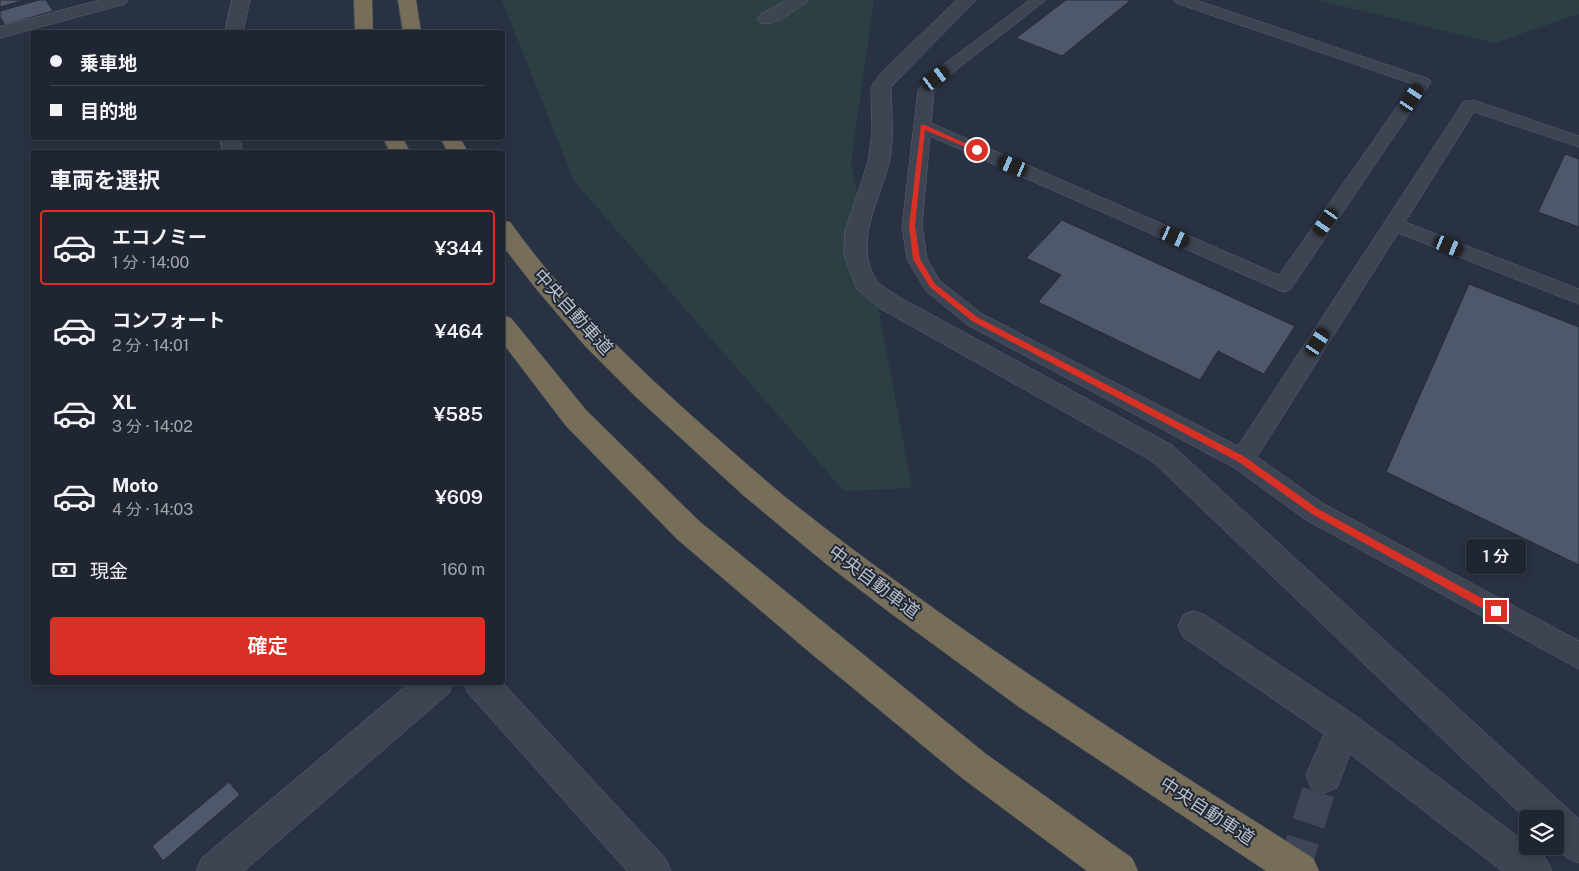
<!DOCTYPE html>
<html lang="ja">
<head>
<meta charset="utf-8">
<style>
  body { margin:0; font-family:"Public Sans","Noto Sans JP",sans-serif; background:#2c323e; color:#f1f3f6; height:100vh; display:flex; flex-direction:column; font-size:19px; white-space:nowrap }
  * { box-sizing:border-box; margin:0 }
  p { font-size:16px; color:#a1a5ac }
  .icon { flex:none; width:28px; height:28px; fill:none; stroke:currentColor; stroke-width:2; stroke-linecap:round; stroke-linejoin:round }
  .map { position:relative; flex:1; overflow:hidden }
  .drawer { position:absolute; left:30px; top:150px; width:475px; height:535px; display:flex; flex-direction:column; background:#1f2632; border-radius:5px; box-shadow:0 2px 8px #0003,0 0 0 1px #3c434d }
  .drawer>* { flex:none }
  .top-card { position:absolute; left:30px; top:30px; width:475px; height:110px; border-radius:5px; box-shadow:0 2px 8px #0003,0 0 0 1px #3c434d; display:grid; align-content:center; height:110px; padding:0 20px; background:#1f2632 }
  .fabs { position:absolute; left:1519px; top:810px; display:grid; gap:10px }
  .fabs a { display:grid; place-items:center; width:45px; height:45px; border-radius:5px; background:#1f2632; box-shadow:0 2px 8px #0003,0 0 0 1px #3c434d; font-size:25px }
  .end { position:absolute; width:22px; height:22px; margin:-11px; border:6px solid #d93025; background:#fff; box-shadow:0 0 0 2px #fff }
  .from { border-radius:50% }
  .bubble { position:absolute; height:35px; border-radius:5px; background:#1f2632; box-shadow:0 2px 8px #0003,0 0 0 1px #3c434d; font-size:16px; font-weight:600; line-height:35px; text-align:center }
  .car { position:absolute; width:15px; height:30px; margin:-15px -8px; border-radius:6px; box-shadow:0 0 4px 1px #0007; background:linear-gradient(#222 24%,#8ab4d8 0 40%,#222 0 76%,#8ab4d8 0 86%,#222 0) }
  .top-card b { display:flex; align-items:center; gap:18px; height:48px; font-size:19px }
  .top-card b+b { border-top:1px solid #3c434d }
  .top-card i { width:12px; height:12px; background:#f1f3f6 }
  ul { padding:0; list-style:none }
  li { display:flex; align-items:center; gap:15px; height:75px; margin:0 10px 8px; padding:0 10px; border:2px solid transparent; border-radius:5px }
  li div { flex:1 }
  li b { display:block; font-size:19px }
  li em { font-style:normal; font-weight:600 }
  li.active { border-color:#d93025 }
  li>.icon { width:45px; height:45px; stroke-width:1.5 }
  h2 { padding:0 20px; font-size:22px; line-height:60px }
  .pay { display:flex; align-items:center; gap:12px; height:55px; padding:0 20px; font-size:19px }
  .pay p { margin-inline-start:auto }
  .button { display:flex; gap:10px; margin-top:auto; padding:10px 20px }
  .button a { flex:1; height:58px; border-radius:5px; background:#d93025; color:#fff; font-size:20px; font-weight:600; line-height:58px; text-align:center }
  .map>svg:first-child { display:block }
</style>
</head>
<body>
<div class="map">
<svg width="1579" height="871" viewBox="0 0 1579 871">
  <rect width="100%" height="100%" fill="#293242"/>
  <g fill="#2c4044">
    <polygon points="502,0 874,0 851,162 912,488 844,491 574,181"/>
    <polygon points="1317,0 1579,0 1579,14 1494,43"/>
  </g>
  <g fill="#4f586a" stroke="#232b39">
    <polygon points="0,0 25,0 0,7"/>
    <polygon points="39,0 46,0 53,11 5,25 0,17 0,11"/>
    <polygon points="1066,0 1131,0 1062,56 1016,38"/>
    <polygon points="1565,154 1579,159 1579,227 1538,212"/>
    <polygon points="1062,220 1295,326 1264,374 1218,351 1200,380 1038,302 1061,275 1026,258"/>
    <polygon points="1469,284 1579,327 1579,565 1386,472"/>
    <polygon points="229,782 240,795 163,861 152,846"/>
  </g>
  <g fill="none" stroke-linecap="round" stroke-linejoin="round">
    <polyline stroke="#3f4757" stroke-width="33" stroke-dasharray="33 17" stroke-linecap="butt" points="1293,871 1324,775"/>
    <defs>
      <polygon id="service" points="1030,0 1046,0 942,81 934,91 931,123 1279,275 1413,84 1176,3 1174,0 1196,0 1429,79 1431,82 1290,290 1283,292 930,136 922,226 927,259 940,281 982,314 1238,446 1464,101 1476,101 1579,136 1579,147 1474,112 1405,222 1579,289 1579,304 1398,233 1257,457 1324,504 1579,641 1579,669 1306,520 1233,467 966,324 926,291 907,259 902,226 918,90 930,75"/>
      <g id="minor">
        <polygon points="100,0 128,0 125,4 0,38 0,27"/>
        <path d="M787,0H808L805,4C792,11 775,27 760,23L757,19L760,15Z"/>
        <path d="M957,0H976L891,87C891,112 895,139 889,163C880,200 854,240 875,278C879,285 892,292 899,297L1172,445L1579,819V863L1566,857L1554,846L1555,819H1528V821L1152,461L881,309L857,289L844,255L845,231L868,162L872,132L871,87L881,73Z"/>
        <path d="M1194,611L1205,615L1356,716L1528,844V846C1541,848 1547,860 1552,871H1502L1350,754L1337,788L1324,793L1311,788L1306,775L1324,734L1183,637L1178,626L1183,615Z"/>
        <polygon points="411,682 453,682 449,693 244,871 196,871 202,858"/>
      </g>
      <g id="tertiary">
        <polygon points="232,0 250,0 243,32 225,32"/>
        <polygon points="220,138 240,138 243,152 223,152"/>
        <polygon points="464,682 502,682 665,858 671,871 627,871 468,693"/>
      </g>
      <g id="motorway">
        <polygon points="354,0 372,0 373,32 355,32"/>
        <polygon points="398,0 416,0 421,32 403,32"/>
        <polygon points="383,138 403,138 410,152 390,152"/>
        <polygon points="440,138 460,138 468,152 448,152"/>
        <path d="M502,220L510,222C569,304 642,372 717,438C739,457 761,477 784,496C951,629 1133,744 1313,858L1319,871H1266L1019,707L889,612L825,563L744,496L637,398L585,346L537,290L502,245Z"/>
        <polygon points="502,315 511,318 586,410 699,521 986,754 1132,858 1138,871 1087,871 962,778 808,651 677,539 566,426 502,342"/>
      </g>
    </defs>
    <use href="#service" stroke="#5b626f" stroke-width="1"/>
    <use href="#minor" stroke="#5b626f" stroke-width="1"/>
    <use href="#tertiary" stroke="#5b626f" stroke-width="1"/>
    <use href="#motorway" stroke="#474f5c" stroke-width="1"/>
    <use href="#service" fill="#3d4452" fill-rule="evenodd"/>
    <use href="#minor" fill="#3d4452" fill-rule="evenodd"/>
    <use href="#tertiary" fill="#3d4452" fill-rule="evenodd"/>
    <use href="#motorway" fill="#776e5a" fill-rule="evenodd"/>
  </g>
  <polygon fill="#d93025" points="921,125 925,125 980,150 975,151 925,130 915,226 920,259 935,284 977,317 1245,457 1318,509 1500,608 1500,614 1493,614 1312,514 1239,462 972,321 930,287 913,259 909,226"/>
  <g text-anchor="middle" stroke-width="4" stroke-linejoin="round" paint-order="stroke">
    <g font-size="18" fill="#babfcb" stroke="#212937">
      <text transform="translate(573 312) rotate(48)" y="6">中央自動車道</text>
      <text transform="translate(874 582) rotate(37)" y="6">中央自動車道</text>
      <text transform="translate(1207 811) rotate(33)" y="6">中央自動車道</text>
    </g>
  </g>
</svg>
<div class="fabs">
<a><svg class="icon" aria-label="layers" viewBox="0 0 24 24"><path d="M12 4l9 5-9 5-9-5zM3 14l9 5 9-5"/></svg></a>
</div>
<i class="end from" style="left:977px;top:150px"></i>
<i class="end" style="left:1496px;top:611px"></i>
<div class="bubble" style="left:1466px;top:539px;width:60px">1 分</div>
<i class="car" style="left:936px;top:78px;rotate:53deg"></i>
<i class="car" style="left:1412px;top:98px;rotate:34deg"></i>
<i class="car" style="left:1013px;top:166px;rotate:293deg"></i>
<i class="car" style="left:1326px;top:222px;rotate:215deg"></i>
<i class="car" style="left:1175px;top:237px;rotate:114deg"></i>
<i class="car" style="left:1449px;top:246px;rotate:112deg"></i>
<i class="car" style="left:1318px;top:342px;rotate:33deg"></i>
<div class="top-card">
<b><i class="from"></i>乗車地</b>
<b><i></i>目的地</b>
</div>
<section class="drawer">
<h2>車両を選択</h2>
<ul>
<li class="active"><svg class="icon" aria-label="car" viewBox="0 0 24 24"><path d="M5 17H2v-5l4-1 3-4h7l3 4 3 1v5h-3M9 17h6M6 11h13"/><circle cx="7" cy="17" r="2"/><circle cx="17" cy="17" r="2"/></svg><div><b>エコノミー</b><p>1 分 · 14:00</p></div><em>¥344</em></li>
<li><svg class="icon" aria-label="car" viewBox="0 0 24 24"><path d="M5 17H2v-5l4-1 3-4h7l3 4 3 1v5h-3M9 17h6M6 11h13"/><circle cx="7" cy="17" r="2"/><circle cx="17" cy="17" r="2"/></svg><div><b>コンフォート</b><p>2 分 · 14:01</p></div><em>¥464</em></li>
<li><svg class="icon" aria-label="car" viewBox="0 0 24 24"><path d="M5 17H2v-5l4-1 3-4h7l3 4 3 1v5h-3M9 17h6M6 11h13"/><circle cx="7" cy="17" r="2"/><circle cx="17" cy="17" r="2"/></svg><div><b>XL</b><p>3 分 · 14:02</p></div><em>¥585</em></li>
<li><svg class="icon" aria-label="car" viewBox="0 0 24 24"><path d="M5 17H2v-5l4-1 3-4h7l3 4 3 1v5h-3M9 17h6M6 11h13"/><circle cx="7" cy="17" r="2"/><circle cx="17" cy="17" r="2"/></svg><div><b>Moto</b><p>4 分 · 14:03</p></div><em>¥609</em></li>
</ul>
<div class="pay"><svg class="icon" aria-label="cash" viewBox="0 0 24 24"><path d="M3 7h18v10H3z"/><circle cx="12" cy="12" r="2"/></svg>現金<p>160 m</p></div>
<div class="button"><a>確定</a></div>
</section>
</div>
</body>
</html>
